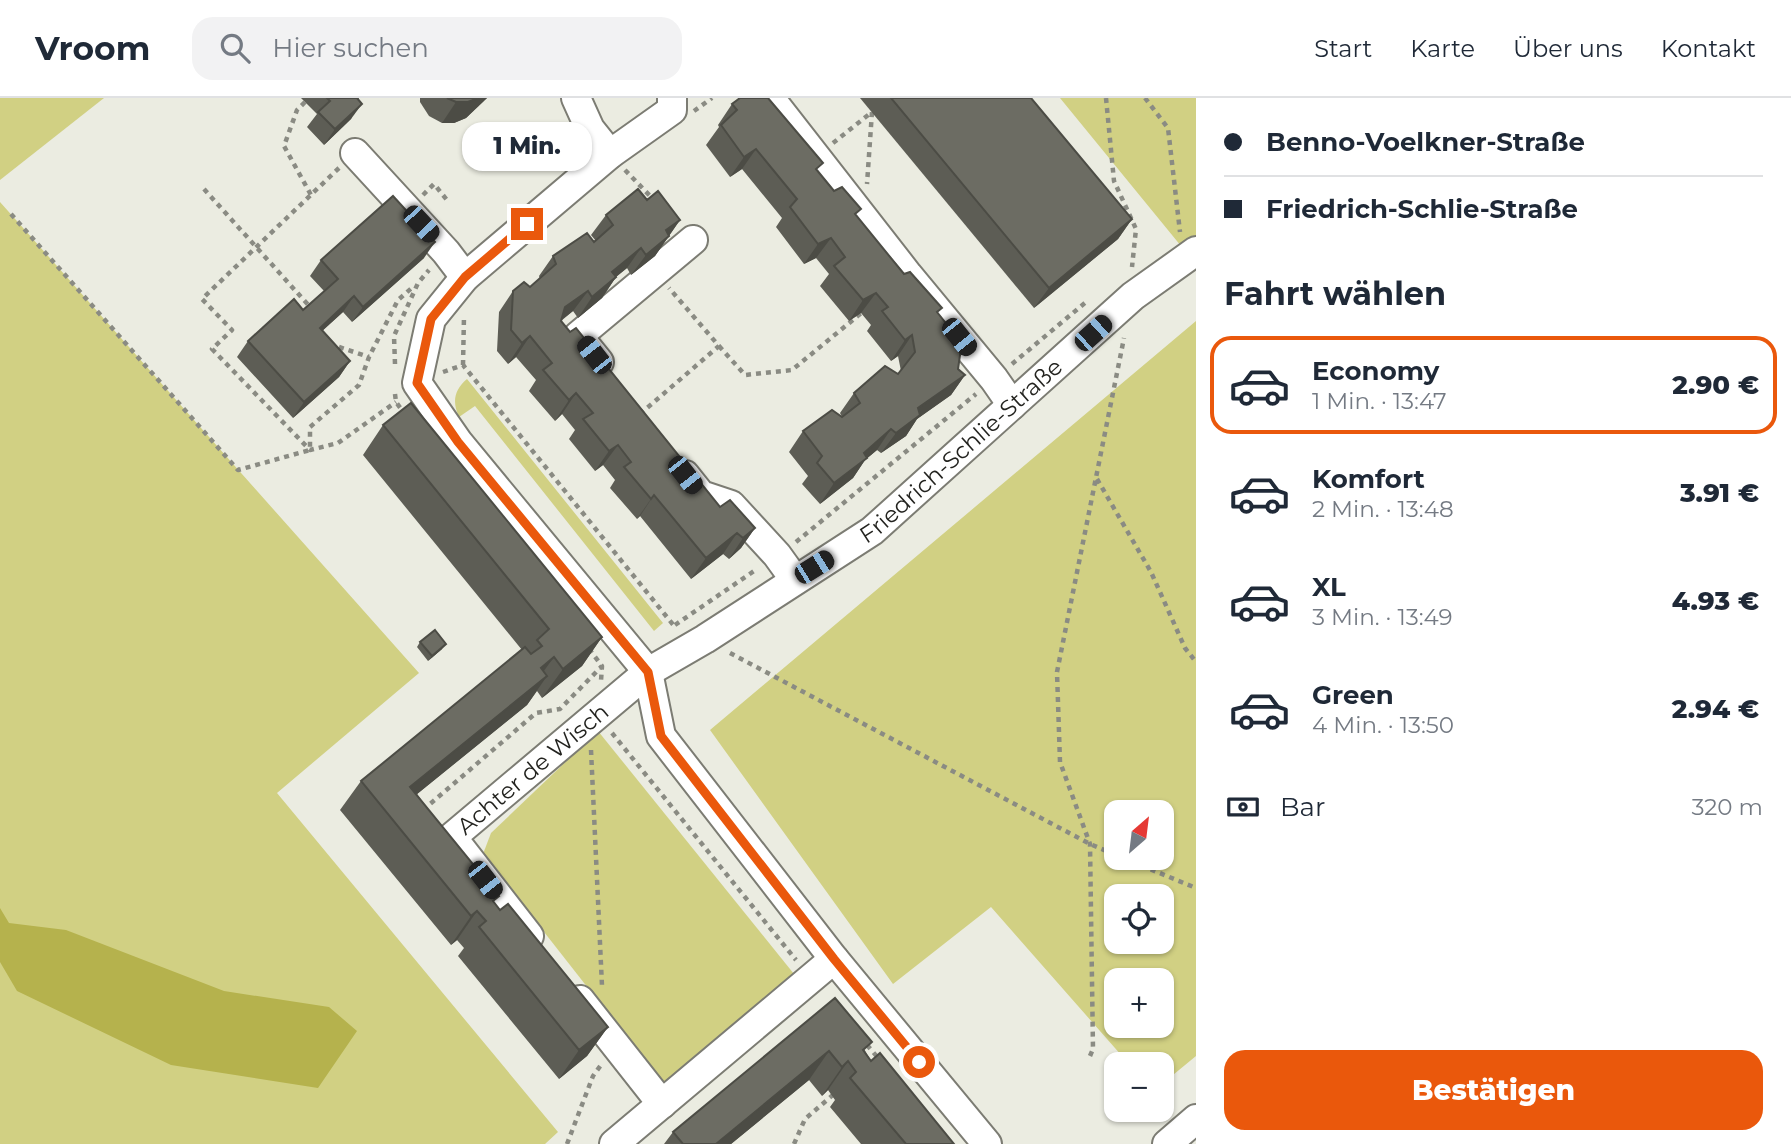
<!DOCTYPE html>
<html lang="de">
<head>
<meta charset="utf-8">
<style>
  body { margin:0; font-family:Montserrat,sans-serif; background:#f2f2f3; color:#1f2937; height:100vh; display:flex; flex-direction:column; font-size:26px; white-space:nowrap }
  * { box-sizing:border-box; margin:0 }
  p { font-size:23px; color:#747a83 }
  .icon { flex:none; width:38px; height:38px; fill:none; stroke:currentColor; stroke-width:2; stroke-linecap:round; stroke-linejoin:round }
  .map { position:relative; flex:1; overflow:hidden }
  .drawer { display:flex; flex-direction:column; background:#fff; width:595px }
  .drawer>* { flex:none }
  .top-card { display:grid; align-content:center; height:154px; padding:0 28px; background:#fff }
  .needle { width:46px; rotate:28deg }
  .controls { position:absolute; left:1104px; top:702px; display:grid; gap:14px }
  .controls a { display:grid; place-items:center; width:70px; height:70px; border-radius:14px; background:#fff; box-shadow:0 2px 5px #0004; font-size:35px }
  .end { position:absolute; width:32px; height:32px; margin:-16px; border:9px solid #ea580c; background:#fff; box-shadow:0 0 0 4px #fff }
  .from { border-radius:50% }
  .bubble { position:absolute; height:49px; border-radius:21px; background:#fff; box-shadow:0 2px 5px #0004; font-size:23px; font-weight:800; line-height:49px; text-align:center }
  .car { position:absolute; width:21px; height:42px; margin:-21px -10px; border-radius:9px; box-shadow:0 0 5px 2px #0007; background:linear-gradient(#222 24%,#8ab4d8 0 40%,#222 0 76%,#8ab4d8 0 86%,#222 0) }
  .top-card b { display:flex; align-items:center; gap:24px; height:66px; font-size:26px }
  .top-card b+b { border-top:2px solid #e0e1e3 }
  .top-card i { width:18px; height:18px; background:#1f2937 }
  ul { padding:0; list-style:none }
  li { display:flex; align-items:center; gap:21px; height:98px; margin:0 14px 10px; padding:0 14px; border:4px solid transparent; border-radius:21px }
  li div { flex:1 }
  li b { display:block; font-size:26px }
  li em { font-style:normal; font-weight:800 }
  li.current { border-color:#ea580c }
  li>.icon { width:63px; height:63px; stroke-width:1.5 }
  h2 { padding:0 28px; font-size:32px; line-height:84px }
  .pay { display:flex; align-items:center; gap:18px; height:77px; padding:0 28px; font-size:26px }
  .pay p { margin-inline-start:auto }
  .primary-button { display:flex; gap:14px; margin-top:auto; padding:14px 28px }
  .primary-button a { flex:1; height:80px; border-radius:21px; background:#ea580c; color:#fff; font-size:28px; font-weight:800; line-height:80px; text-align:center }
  header { display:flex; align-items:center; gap:42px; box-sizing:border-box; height:98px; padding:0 35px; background:#fff; border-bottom:2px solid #e0e1e3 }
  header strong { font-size:33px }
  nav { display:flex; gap:38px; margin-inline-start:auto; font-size:24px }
  .search { width:490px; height:63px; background:#f2f2f3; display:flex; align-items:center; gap:18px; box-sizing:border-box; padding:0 24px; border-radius:21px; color:#747a83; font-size:26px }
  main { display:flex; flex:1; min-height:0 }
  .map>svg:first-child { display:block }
</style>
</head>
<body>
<header>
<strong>Vroom</strong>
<div class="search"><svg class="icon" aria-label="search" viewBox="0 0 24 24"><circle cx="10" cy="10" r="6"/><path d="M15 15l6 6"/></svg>Hier suchen</div>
<nav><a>Start</a><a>Karte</a><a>Über uns</a><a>Kontakt</a></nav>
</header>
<main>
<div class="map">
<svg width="1196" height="1046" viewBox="0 0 1196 1046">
  <rect width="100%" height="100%" fill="#ebece1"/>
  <g fill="#d1d083" fill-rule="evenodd">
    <polygon points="0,0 104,0 0,82"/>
    <polygon points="1060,0 1196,0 1196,169 1181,148"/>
    <polygon points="0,104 419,575 277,695 558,1034 545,1046 0,1046"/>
    <path d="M1196,223V958L1162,986V966H1129L991,809L893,886L710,632ZM1116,714H1162V760H1116ZM1116,798H1162V844H1116ZM1162,882V928H1116V882Z"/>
    <path d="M467,281L663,525L654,533L475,308L459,319C452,304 454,292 467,281Z"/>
    <polygon points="598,633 794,876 664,987 483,756 491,735"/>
  </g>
  <polygon fill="#b5b24d" points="0,810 9,825 66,832 224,893 329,909 357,933 318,990 171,967 17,893 0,864"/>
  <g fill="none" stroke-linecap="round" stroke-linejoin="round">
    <defs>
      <g id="minor">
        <polyline points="576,0 590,31 610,56"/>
        <polyline points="672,0 672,12 610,56 465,179 431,221 417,285 458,344 648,574 661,638 834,861 987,1046"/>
        <polyline points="770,0 908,177 994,281 1012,307"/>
        <polyline points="355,55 446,154 465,179"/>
        <polyline points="599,264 578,238 693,142"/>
        <polyline points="685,377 701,397 731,407 777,457 795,482"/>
        <path id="s1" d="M529,838L452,739L648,574L705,541L872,433L1133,198L1196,153"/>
        <polyline points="580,902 662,1006"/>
        <polyline points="614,1046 834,861"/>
        <polyline points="1167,1046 1196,1021"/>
      </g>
    </defs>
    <use href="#minor" stroke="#7c7c73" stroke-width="32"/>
    <g stroke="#8a8b83" stroke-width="4.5" stroke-dasharray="5 5" stroke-linecap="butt">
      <polyline points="1106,0 1114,83 1136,131 1132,169"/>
      <polyline points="1145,0 1168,30 1180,134"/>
      <polyline points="305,4 297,12 284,48 311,97"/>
      <polyline points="694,13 712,0"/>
      <polyline points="833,45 872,14 867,86"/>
      <polyline points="339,70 202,201 232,232 212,251 310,352 338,345 396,304"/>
      <polyline points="625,72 653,101"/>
      <polyline points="204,91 311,210"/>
      <polyline points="423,97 434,86 447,102"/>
      <polyline points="11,116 238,372 310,352 310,329 359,287 369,259 398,202 414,188"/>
      <polyline points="719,248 745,277 792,272 865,212"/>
      <polyline points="339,249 369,259"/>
      <polyline points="395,266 394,238 418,185 429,172"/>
      <polyline points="1012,266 1086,204"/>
      <polyline points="463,267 464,218"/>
      <polyline points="443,274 463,267 675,529"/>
      <polyline points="395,296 396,304 404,315"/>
      <polyline points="640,316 719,248 669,190"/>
      <polyline points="1097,381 1151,474 1185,550 1196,564"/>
      <polyline points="796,444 976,296"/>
      <polyline points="675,527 757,471"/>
      <polyline points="589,551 602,568 601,583"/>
      <polyline points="730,555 1090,746 1116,757"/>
      <polyline points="612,635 796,862"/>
      <polyline points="591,652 602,888"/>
      <polyline points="423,712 536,615 560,611 602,568"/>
      <polyline points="1123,760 1196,790"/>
      <polyline points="867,947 879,961"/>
      <polyline points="1090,958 1093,951 1090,746 1060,664 1057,574 1124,240"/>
      <polyline points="567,1046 593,978 601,967"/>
      <polyline points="794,1046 805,1021 834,996"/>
    </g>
    <use href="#minor" stroke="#fff" stroke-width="28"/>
  </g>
  <g fill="#5d5d55">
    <polygon points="301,0 359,0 351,21 324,47 307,29 317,16"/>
    <polygon points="420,0 487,0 466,20 454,25 442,25 429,18 420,4"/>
    <polygon points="860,0 1031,0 1132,121 1118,141 1034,210"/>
    <polygon points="732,6 818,73 938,215 960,256 958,271 965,277 951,297 917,321 906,338 881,355 877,352 865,362 853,380 820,406 802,386 808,378 789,354 803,333 842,319 840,315 854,295 898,276 901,273 898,258 891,263 867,233 871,227 861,215 849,223 820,188 829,176 816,160 804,166 776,129 782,120 742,71 730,79 706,47 719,29 718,27"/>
    <polygon points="647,102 680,122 655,158 631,177 627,170 616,179 602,200 578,220 573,213 561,223 720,409 755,430 741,450 729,461 723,456 691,481 640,418 637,421 610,390 615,382 603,367 595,373 569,341 575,332 562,316 555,323 529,293 536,282 516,259 508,266 497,253 499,214 513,193 530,189 540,181 539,178 553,158 594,144 596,143 591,137 606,117"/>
    <polygon points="424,160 352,224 343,214 322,233 350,263 339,279 293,320 237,259 248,243 303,212 324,193 310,178 321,162"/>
    <polygon points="383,327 602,539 582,568 542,600 537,593 527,607 417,696 494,805 608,929 587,958 559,981 458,858 464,850 457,842 451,847 340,712 361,683 522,552 363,357"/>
    <polygon points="420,544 442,551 428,563 417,549"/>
    <polygon points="835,900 871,963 954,1046 861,1046 830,1009 835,1002 828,992 822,998 809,982 731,1046 664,1046 673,1034"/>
  </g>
  <g fill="#4c4c45">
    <polygon points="478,0 487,0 466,20 454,25 442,25 456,4"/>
    <polygon points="362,6 351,21 324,47 335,31"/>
    <polygon points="756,51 742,71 730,79 744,59"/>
    <polygon points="1132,121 1118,141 1034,210 1049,190"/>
    <polygon points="680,122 655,158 631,177 646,157 666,132"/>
    <polygon points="831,140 816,160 804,166 818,146"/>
    <polygon points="435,144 424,160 352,224 363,209"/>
    <polygon points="641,150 627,170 597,194 612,174"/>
    <polygon points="616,179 602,200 578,220 592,199"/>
    <polygon points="588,193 573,213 551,230 565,209"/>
    <polygon points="876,195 861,215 849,223 863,202"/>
    <polygon points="354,198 343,214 309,245 320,230"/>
    <polygon points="912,237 898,258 891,263 905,242"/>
    <polygon points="530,238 516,259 508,266 522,245"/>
    <polygon points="350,263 339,279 293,320 304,304"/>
    <polygon points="965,277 951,297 917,321 906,338 881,355 896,335 918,310"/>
    <polygon points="576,295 562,316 555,323 569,302"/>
    <polygon points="891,331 877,352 865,362 853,380 820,406 834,385 864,355"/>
    <polygon points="618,347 603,367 595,373 609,353"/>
    <polygon points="654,397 640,418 637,421 651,401"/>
    <polygon points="755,430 741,450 729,461 743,440"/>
    <polygon points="737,435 723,456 691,481 706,460"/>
    <polygon points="602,539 582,568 542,600 563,571"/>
    <polygon points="446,546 442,551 428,563 432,558"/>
    <polygon points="554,559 533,588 541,570"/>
    <polygon points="547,578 527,607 390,718 410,689"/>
    <polygon points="477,813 457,842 451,847 471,818"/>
    <polygon points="608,929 587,958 559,981 579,952"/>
    <polygon points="829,953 809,982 731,1046 716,1046"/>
    <polygon points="848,963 828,992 822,998 842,969"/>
  </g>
  <g fill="#6c6c63" stroke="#4c4c45" stroke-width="2">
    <polygon points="327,0 357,0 362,6 335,31 318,14 330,3"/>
    <polygon points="447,0 478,0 468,4 456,4"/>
    <polygon points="740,0 768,0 823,65 816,71 834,93 842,89 861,111 855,116 904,176 910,174 942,210 937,214 949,229 954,225 969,243 961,250 958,271 965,277 918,310 920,317 896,335 891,331 864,355 867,360 834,385 817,365 822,358 803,333 832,312 842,319 860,305 854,295 885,268 898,276 915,254 912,237 905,242 882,213 888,209 876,195 863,202 834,168 845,159 831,140 818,146 790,109 797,101 756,51 744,59 721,27 737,12 732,6"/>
    <polygon points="891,0 1031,0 1132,121 1049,190"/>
    <polygon points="638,91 647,102 658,93 680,122 666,132 669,138 646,157 641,150 612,174 616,179 592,199 588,193 565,209 561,223 570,234 576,230 720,409 730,402 755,430 743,440 737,435 706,460 654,397 651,401 624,369 631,364 618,347 609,353 583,321 593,315 576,295 569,302 543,272 552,265 530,238 522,245 511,232 513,193 524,184 530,189 556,166 553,158 587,135 594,144 613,127 606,117"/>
    <polygon points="393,98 435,144 363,209 354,198 320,230 350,263 304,304 248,243 294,201 303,212 338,181 321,162"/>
    <polygon points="411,305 602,539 563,571 554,559 541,570 547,578 410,689 499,798 493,803 500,812 508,806 608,929 579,952 479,829 486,823 477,813 471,818 361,683 525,549 531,556 542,548 537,542 549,531 383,327"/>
    <polygon points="435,532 446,546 432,558 420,544"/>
    <polygon points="835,900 872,944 863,952 871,963 880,955 954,1046 906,1046 850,980 856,974 848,963 842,969 829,953 716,1046 683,1046 673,1034"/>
  </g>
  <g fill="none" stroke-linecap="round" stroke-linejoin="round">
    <polyline stroke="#ea580c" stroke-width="9" points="527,126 465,179 431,221 417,285 458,344 648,574 661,638 834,861 919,964"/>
  </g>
  <g text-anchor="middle" stroke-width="7" stroke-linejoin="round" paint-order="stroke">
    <g font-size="23" fill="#23231f" stroke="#f9f9ee">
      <text dy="8" stroke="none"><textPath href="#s1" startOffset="766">Friedrich-Schlie-Straße</textPath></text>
      <text dy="8" stroke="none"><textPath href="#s1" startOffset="231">Achter de Wisch</textPath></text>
    </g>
  </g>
</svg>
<div class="controls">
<a><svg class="needle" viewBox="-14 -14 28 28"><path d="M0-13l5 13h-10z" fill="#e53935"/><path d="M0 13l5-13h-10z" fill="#747a83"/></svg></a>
<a><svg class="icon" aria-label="locate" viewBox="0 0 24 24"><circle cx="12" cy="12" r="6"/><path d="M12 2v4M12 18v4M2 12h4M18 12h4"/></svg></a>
<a>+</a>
<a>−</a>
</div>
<i class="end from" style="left:919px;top:964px"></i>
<i class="end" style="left:527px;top:126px"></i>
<div class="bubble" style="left:462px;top:24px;width:130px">1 Min.</div>
<i class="car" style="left:421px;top:126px;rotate:137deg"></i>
<i class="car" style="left:1093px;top:235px;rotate:48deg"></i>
<i class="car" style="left:959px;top:239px;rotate:141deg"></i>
<i class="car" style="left:594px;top:257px;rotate:322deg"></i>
<i class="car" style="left:685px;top:377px;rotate:142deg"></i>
<i class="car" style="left:814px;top:469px;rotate:58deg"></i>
<i class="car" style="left:485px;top:782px;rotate:142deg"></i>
</div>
<section class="drawer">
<div class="top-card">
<b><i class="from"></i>Benno-Voelkner-Straße</b>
<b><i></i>Friedrich-Schlie-Straße</b>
</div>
<h2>Fahrt wählen</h2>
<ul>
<li class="current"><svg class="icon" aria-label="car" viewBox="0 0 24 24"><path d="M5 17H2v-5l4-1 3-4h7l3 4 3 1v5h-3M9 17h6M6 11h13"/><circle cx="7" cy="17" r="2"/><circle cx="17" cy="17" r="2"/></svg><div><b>Economy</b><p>1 Min. · 13:47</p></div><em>2.90 €</em></li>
<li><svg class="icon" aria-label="car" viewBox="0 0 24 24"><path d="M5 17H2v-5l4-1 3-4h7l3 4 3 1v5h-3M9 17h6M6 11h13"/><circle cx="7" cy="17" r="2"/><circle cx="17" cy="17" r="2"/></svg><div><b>Komfort</b><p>2 Min. · 13:48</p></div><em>3.91 €</em></li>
<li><svg class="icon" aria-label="car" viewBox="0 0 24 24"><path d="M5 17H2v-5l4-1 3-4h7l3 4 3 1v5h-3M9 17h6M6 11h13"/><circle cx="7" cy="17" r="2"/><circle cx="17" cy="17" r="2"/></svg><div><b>XL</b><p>3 Min. · 13:49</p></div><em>4.93 €</em></li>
<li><svg class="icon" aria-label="car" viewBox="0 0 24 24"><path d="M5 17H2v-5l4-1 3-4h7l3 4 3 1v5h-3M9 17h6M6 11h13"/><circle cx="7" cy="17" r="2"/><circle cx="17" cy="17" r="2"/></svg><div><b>Green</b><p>4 Min. · 13:50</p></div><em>2.94 €</em></li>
</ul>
<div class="pay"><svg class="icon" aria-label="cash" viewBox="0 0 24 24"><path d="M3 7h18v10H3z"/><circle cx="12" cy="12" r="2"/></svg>Bar<p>320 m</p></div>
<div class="primary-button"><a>Bestätigen</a></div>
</section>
</main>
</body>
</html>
